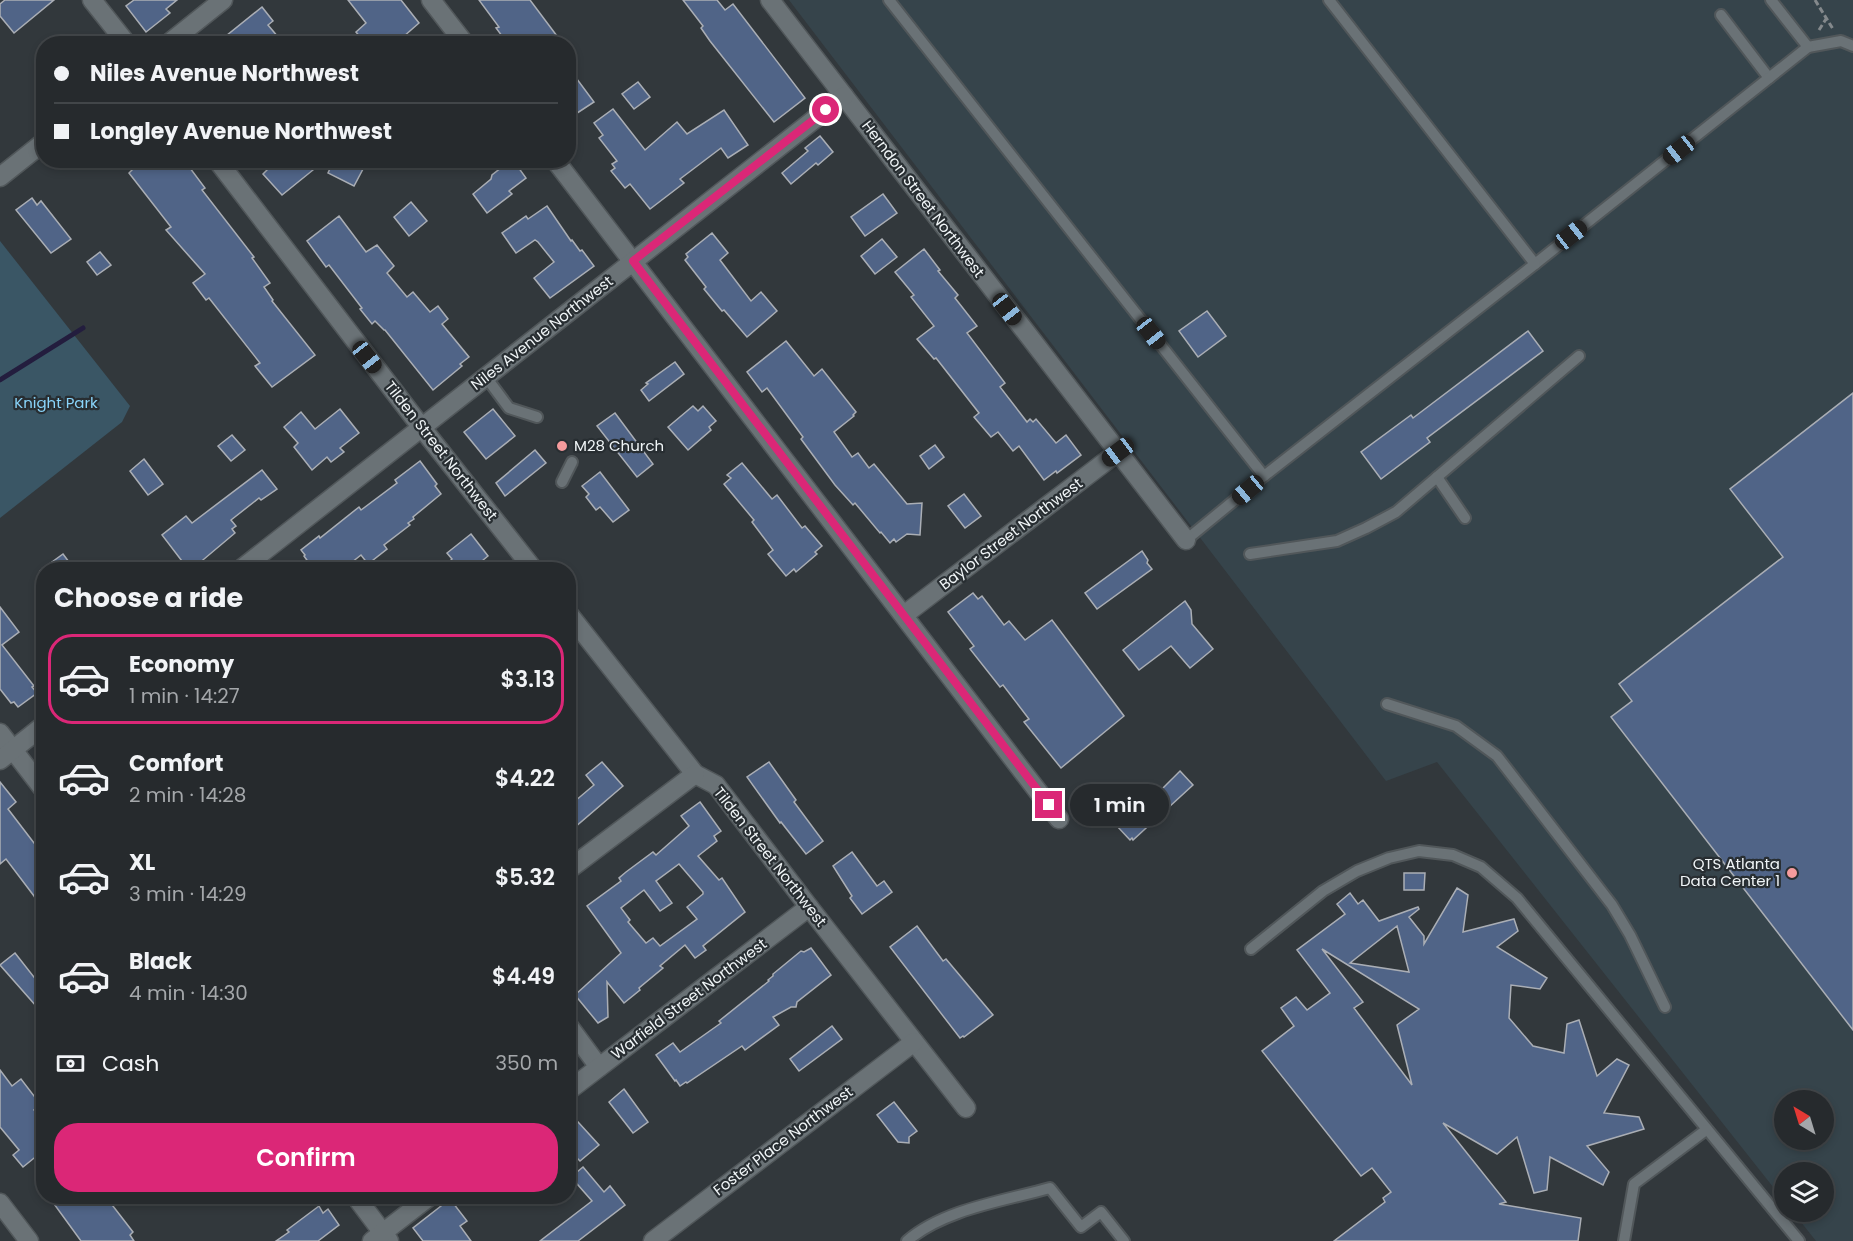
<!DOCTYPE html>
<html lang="en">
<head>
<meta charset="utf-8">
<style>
  body { margin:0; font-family:Poppins,sans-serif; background:#323639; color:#f1f3f6; height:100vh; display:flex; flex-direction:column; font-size:22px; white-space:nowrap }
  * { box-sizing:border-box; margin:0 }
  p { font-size:20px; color:#a4a7aa }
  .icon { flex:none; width:33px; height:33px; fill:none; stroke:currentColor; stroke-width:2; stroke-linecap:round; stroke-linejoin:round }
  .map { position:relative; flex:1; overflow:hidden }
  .details { position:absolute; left:36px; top:562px; width:540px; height:642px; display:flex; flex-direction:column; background:#262a2d; border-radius:24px; box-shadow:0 3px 9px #0003,0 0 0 2px #424649 }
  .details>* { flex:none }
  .banner { position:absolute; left:36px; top:36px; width:540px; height:132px; border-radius:24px; box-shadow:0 3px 9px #0003,0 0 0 2px #424649; display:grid; align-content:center; height:132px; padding:0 18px; background:#262a2d }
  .needle { width:39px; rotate:322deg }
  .tools { position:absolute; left:1774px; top:1090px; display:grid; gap:12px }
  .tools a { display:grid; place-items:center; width:60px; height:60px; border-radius:50%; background:#262a2d; box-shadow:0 3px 9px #0003,0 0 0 2px #424649; font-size:30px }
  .end { position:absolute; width:27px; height:27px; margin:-14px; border:8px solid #db2777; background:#fff; box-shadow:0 0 0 3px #fff }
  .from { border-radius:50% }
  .bubble { position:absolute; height:42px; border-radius:21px; background:#262a2d; box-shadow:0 3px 9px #0003,0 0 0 2px #424649; font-size:20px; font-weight:600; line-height:42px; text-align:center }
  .car { position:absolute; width:18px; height:36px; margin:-18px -9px; border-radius:8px; box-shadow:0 0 4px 2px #0007; background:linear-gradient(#222 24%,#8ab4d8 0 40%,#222 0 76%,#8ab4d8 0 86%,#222 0) }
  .banner b { display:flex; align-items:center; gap:21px; height:57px; font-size:22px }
  .banner b+b { border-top:2px solid #424649 }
  .banner i { width:15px; height:15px; background:#f1f3f6 }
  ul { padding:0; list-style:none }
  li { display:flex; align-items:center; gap:18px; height:90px; margin:0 12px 9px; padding:0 6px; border:3px solid transparent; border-radius:24px }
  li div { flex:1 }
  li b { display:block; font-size:22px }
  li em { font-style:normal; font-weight:600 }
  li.selected { border-color:#db2777 }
  li>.icon { width:54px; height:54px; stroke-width:1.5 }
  h2 { padding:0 18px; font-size:27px; line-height:72px }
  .pay { display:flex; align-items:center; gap:15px; height:66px; padding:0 18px; font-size:22px }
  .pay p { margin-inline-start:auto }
  .action { display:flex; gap:12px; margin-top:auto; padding:12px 18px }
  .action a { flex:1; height:69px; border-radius:24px; background:#db2777; color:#fff; font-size:24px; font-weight:600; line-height:69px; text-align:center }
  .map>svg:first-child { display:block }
</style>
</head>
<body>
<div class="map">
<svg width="1853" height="1241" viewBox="0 0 1853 1241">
  <rect width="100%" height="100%" fill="#32383c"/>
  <path fill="#36444b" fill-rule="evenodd" d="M789,0H1853V1241H1816L1793,1212H1824V1173H1785V1202L1437,762L1386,781ZM1785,1101H1824V1140H1785Z"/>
  <polygon fill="#3a5665" points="0,241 130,406 122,422 0,518"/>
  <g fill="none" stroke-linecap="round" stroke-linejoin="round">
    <polyline stroke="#231d3e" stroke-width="5" points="0,380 83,328"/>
  </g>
  <g fill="#506487" stroke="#aaaeb5" stroke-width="1.5" fill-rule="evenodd">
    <polygon points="5,0 54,0 14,33 0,16 0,4"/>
    <polygon points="134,0 177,0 166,9 170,13 146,32 126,6"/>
    <polygon points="348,0 401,0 419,23 395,44 366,44 356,32 366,23"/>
    <polygon points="479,0 530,0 563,44 508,44 496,28 499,27"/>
    <polygon points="683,0 717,0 725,10 733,4 805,98 774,122 710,41 701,28 703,26"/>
    <polygon points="262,7 273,21 268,25 284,44 216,44"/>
    <polygon points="568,67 594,102 568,119"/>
    <polygon points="638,82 650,97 634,109 622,94"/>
    <polygon points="613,109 645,150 677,122 687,134 724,110 748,145 728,158 721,148 680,179 684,183 650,209 630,184 625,188 611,171 615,168 612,164 617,161 599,138 603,135 594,123"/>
    <polygon points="820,136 833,152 818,165 816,163 791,184 782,173 808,151 805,148"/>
    <polygon points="142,160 184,160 205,188 202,190 254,257 252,258 270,283 264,287 273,300 272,301 315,355 272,387 255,366 260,363 209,298 206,300 193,283 205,274 166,230 171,227 129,173"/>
    <polygon points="277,160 305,160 313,170 282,195 263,174"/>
    <polygon points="334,160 347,160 363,169 354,186 328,173"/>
    <polygon points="511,160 513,160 526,178 509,191 512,194 487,213 473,194 491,179 492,175"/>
    <polygon points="883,194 897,213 865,236 851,217"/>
    <polygon points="32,198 37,205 41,201 71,239 51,253 16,210"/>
    <polygon points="411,202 427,221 409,236 394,217"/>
    <polygon points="547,206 571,241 572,240 580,251 582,250 594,266 550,298 534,278 554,262 538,242 535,240 516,253 502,233 526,216 528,219"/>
    <polygon points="339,216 366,252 377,245 394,266 387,273 407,297 413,292 430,312 438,306 448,319 442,324 469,357 460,364 462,366 433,390 385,330 384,330 375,321 372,324 360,309 362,308 329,265 326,267 307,241"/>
    <polygon points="712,233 728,253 720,260 751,301 761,292 777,311 747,337 724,310 722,311 704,289 706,287 685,260 688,257 686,254"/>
    <polygon points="882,239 897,257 875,274 861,256"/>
    <polygon points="924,249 940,270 938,271 958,295 955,298 977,326 967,333 1005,383 1000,387 1027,422 1030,419 1033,422 1036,419 1056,443 1066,435 1081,455 1057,473 1056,471 1044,480 1019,446 1013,451 998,432 991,437 974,417 979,413 936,358 934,359 917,339 934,326 911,297 914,295 895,272"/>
    <polygon points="100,252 111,265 97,275 87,262"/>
    <polygon points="1207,311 1226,336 1198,357 1179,331"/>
    <polygon points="1528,331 1543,351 1427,438 1430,442 1381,479 1361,452 1411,415 1413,418"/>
    <polygon points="786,341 814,376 822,369 856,412 853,415 854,416 834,432 852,457 858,453 869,468 874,464 907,504 922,503 920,535 907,534 896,542 894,539 890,543 881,532 880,533 855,503 853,505 835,485 801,439 803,437 767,388 762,392 747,372"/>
    <polygon points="675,362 684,374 649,401 641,390 648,384 646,383"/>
    <polygon points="1853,393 1853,1030 1611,717 1632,701 1619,684 1783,557 1730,489"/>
    <polygon points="693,406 698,411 703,406 716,421 709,427 711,430 688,450 668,427"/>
    <polygon points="340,409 359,433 340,448 344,452 331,462 327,457 312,470 294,447 298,443 284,427 301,412 315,429"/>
    <polygon points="493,409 515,436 486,459 464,432"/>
    <polygon points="615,413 653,464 637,477 597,426"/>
    <polygon points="232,435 245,450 231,461 218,446"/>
    <polygon points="935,445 944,457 929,469 920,456"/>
    <polygon points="535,450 546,463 505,496 496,483"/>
    <polygon points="144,459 163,484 148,495 130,471"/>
    <polygon points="420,461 437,484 435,486 441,494 413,517 414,519 408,523 410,525 384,545 387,549 368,564 361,555 342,570 314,570 304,556 305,555 301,550 319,536 320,538 359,507 361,510 397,483 395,480"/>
    <polygon points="742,463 772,499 777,495 802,528 805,526 822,546 815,552 817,554 796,572 794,569 786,576 768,554 773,550 752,522 754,520 724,484 731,478 727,475"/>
    <polygon points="262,470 277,489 261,500 259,498 231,520 236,526 232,529 235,533 191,570 187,564 185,565 162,535 186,516 192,523"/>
    <polygon points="600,472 629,510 613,522 600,507 596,510 586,497 589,494 582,486"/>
    <polygon points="964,494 981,516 965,528 948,506"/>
    <polygon points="471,534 488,556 471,570 455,570 449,562 452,559 447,553"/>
    <polygon points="1142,551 1148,560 1147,563 1152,569 1097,609 1085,593"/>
    <polygon points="63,554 75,570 41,570"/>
    <polygon points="973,593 978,599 982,596 1004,625 1009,621 1025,640 1052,620 1124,716 1061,768 1024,722 1029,719 1003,685 1000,687 970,649 974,646 948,612"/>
    <polygon points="1185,601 1191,610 1192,624 1213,649 1190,668 1171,646 1139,670 1123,650"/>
    <polygon points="0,607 19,632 2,645 34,686 32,687 37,693 18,707 14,702 11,703 0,689"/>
    <polygon points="602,762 623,786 568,833 568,807 594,785 586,775"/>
    <polygon points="769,762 796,800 794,802 823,841 806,854 781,822 780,823 747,777"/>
    <polygon points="1180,771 1193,785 1133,840 1132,838 1130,840 1116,825 1138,805 1139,806 1151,796 1153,798"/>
    <polygon points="0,782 16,802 8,809 44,856 44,913 34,896 6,859 0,864"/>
    <path d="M700,802L721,831L714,836L717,841L698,856L719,880L722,878L745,912L703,946L706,950L695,958L685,945L660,966L663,968L639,988L640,990L624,1003L607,982L608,1017L598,1023L575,995L621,953L587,906L621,881L619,878L626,872L653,852L656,855L689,826L681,816ZM679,864L703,892V894L687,907L697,919L660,946L653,938L646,943L628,922L630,920L621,908L644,890L660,911L672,903L656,881Z"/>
    <polygon points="852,852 877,886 884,881 892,892 862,914 850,898 852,896 833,866"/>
    <polygon points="1404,873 1425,873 1424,890 1404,890"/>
    <path d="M1457,888L1468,895L1463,932L1514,919L1518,931L1497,947L1547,978L1540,989L1511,985L1509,1018L1533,1046L1564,1053L1567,1024L1579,1020L1597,1076L1617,1059L1629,1065L1604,1113L1639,1117L1644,1129L1587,1146L1609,1172L1603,1185L1550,1157L1547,1190L1534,1193L1517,1137L1497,1154L1443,1123L1506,1202L1499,1204L1581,1218L1578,1241H1334L1385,1202L1383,1198L1391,1192L1372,1168L1361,1176L1262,1051L1294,1026L1281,1008L1296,997L1307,1010L1330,993L1297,950L1345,914L1337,904L1350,893L1358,904L1363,900L1379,921L1418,907L1419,909L1409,917L1424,936V944ZM1397,926L1409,972L1350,963ZM1322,949L1419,1009L1397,1025L1412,1085L1354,1008L1363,1002Z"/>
    <polygon points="917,926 943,961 946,959 993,1015 964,1037 963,1036 960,1038 890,947"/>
    <polygon points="811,948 831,975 797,1002 796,1007 791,1007 773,1017 779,1025 745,1050 742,1046 687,1083 686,1082 680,1086 676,1080 675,1081 656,1055 673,1043 680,1052 721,1023 719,1021 769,981 768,980 773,976 773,974 801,951 804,952"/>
    <polygon points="15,953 37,981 44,975 44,1015 0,965"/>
    <polygon points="832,1026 842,1039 799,1071 790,1059"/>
    <polygon points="0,1070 12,1086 21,1079 41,1105 34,1110 44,1123 44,1150 23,1167 13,1155 19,1150 0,1127"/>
    <polygon points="624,1089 648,1122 633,1133 609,1102"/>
    <polygon points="894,1102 917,1131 909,1137 909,1143 898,1142 877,1115"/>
    <polygon points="568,1111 599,1145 580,1161 568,1149"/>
    <polygon points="583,1167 604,1192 610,1186 625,1205 578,1241 540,1241 592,1201 571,1177"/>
    <polygon points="49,1197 106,1197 133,1232 130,1235 134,1241 81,1241"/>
    <polygon points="450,1199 467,1221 460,1226 471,1241 423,1241 413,1228"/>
    <polygon points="319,1206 323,1213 328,1209 339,1225 318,1241 276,1241 289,1232 287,1230"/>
  </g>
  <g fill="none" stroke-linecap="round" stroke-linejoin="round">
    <defs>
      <g id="service">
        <polyline points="889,0 1264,476"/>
        <polyline points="1721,15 1769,78"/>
        <polyline points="1808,47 1841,41 1853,46"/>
        <polyline points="1535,264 1808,47 1771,0"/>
        <polyline points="486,377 509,408 537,417"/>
        <polyline points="1437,477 1465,518"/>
        <polyline points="562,482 572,462"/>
        <polyline points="1186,540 1264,476 1535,264 1329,0"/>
        <polyline points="1250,554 1337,541 1366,528 1396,512 1579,356"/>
        <polyline points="1387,704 1456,726 1497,756 1612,905 1630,935 1665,1007"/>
        <polyline points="1251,949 1323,891 1357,871 1389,858 1419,851 1453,855 1481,867 1517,898 1799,1241"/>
        <path d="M907,1241C944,1209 1004,1201 1050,1188L1081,1227L1101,1212L1124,1241"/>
        <polyline points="1624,1241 1634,1184 1706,1130"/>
      </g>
      <g id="minor">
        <polyline points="92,0 127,44"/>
        <polyline points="431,0 465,44"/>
        <polyline points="770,0 1186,540"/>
        <polyline points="168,44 223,0"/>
        <polyline points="217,160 422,428 534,570"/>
        <polyline points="555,160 1059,819"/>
        <polyline points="0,177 44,142"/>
        <polyline points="240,570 844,96"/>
        <polyline points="568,613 695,774 716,785 809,907 966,1108"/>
        <polyline points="904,615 1118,452"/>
        <polyline points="0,733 44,790"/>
        <polyline points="0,760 44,725"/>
        <polyline points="568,870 695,774"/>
        <polyline points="568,1025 599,1067"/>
        <polyline points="568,1091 809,907"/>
        <polyline points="356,1197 389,1241"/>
        <polyline points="0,1203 29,1241"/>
        <polyline points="372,1241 429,1197"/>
        <polyline points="653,1241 914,1042"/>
      </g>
    </defs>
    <use href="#service" stroke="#51575a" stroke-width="14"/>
    <use href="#minor" stroke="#51575a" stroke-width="21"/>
    <g stroke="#84898c" stroke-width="3" stroke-dasharray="6 3" stroke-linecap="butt">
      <polyline points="1815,0 1833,29"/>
      <polyline points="1819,30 1826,19"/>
    </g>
    <use href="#service" stroke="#6a7276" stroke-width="10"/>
    <use href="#minor" stroke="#6a7276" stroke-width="18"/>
  </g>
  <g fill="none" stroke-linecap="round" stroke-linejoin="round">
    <polyline stroke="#db2777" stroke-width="8" points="826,110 633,261 1049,805"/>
  </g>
  <g fill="#f59b9d" stroke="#282e32" stroke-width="2">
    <circle cx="562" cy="446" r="6"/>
    <circle cx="1792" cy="873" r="6"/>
  </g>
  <g text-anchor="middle" stroke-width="4.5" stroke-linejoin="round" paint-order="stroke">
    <g font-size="15" fill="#f0f5f7" stroke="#282e32">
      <text transform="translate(923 199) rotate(53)" y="5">Herndon Street Northwest</text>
      <text transform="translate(542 333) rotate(-38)" y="5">Niles Avenue Northwest</text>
      <text transform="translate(441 451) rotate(52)" y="5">Tilden Street Northwest</text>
      <text transform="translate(1011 534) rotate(-37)" y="5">Baylor Street Northwest</text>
      <text transform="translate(770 857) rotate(52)" y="5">Tilden Street Northwest</text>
      <text transform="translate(689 999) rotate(-37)" y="5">Warfield Street Northwest</text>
      <text transform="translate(783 1141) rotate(-37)" y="5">Foster Place Northwest</text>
    </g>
    <g font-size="15" fill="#89d4fa" stroke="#282e32">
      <text x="56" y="408">Knight Park</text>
    </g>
    <g font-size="15" fill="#f0f5f7" stroke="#282e32" text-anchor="start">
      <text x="574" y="451">M28 Church</text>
      <text x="1780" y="869" text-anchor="end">QTS Atlanta<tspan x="1780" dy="17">Data Center 1</tspan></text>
    </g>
  </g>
</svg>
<div class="tools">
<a><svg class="needle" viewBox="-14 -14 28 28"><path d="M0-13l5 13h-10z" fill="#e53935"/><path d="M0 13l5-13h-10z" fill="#a4a7aa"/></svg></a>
<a><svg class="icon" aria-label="layers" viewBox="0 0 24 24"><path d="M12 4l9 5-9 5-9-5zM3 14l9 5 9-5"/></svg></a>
</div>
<i class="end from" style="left:826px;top:110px"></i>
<i class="end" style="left:1049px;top:805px"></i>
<div class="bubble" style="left:1070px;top:784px;width:99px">1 min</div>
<i class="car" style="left:1679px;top:150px;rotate:232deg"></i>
<i class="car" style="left:1571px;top:235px;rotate:52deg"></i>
<i class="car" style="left:1007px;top:309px;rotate:142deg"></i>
<i class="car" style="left:1151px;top:333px;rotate:142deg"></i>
<i class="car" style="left:367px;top:357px;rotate:142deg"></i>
<i class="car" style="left:1118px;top:452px;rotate:233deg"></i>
<i class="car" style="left:1248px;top:490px;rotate:230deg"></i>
<div class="banner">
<b><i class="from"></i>Niles Avenue Northwest</b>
<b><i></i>Longley Avenue Northwest</b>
</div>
<section class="details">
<h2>Choose a ride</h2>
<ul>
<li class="selected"><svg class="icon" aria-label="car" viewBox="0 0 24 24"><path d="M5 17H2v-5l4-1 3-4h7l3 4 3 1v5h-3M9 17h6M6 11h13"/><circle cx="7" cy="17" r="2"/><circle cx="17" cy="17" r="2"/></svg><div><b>Economy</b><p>1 min · 14:27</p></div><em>$3.13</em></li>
<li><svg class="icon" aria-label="car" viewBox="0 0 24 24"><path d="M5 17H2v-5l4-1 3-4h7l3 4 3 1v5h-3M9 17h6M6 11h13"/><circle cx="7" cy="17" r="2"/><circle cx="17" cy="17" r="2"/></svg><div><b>Comfort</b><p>2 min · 14:28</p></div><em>$4.22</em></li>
<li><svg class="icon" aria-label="car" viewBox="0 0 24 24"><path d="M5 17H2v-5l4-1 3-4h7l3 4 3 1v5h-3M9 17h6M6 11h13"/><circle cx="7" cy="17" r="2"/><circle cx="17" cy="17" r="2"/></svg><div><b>XL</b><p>3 min · 14:29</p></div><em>$5.32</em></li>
<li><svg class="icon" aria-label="car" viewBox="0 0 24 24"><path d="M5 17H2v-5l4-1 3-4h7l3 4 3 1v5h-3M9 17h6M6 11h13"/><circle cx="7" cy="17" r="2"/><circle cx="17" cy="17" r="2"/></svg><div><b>Black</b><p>4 min · 14:30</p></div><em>$4.49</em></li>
</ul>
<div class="pay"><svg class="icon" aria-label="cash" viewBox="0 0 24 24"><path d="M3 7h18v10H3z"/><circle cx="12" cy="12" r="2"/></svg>Cash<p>350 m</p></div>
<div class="action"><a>Confirm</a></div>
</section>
</div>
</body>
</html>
